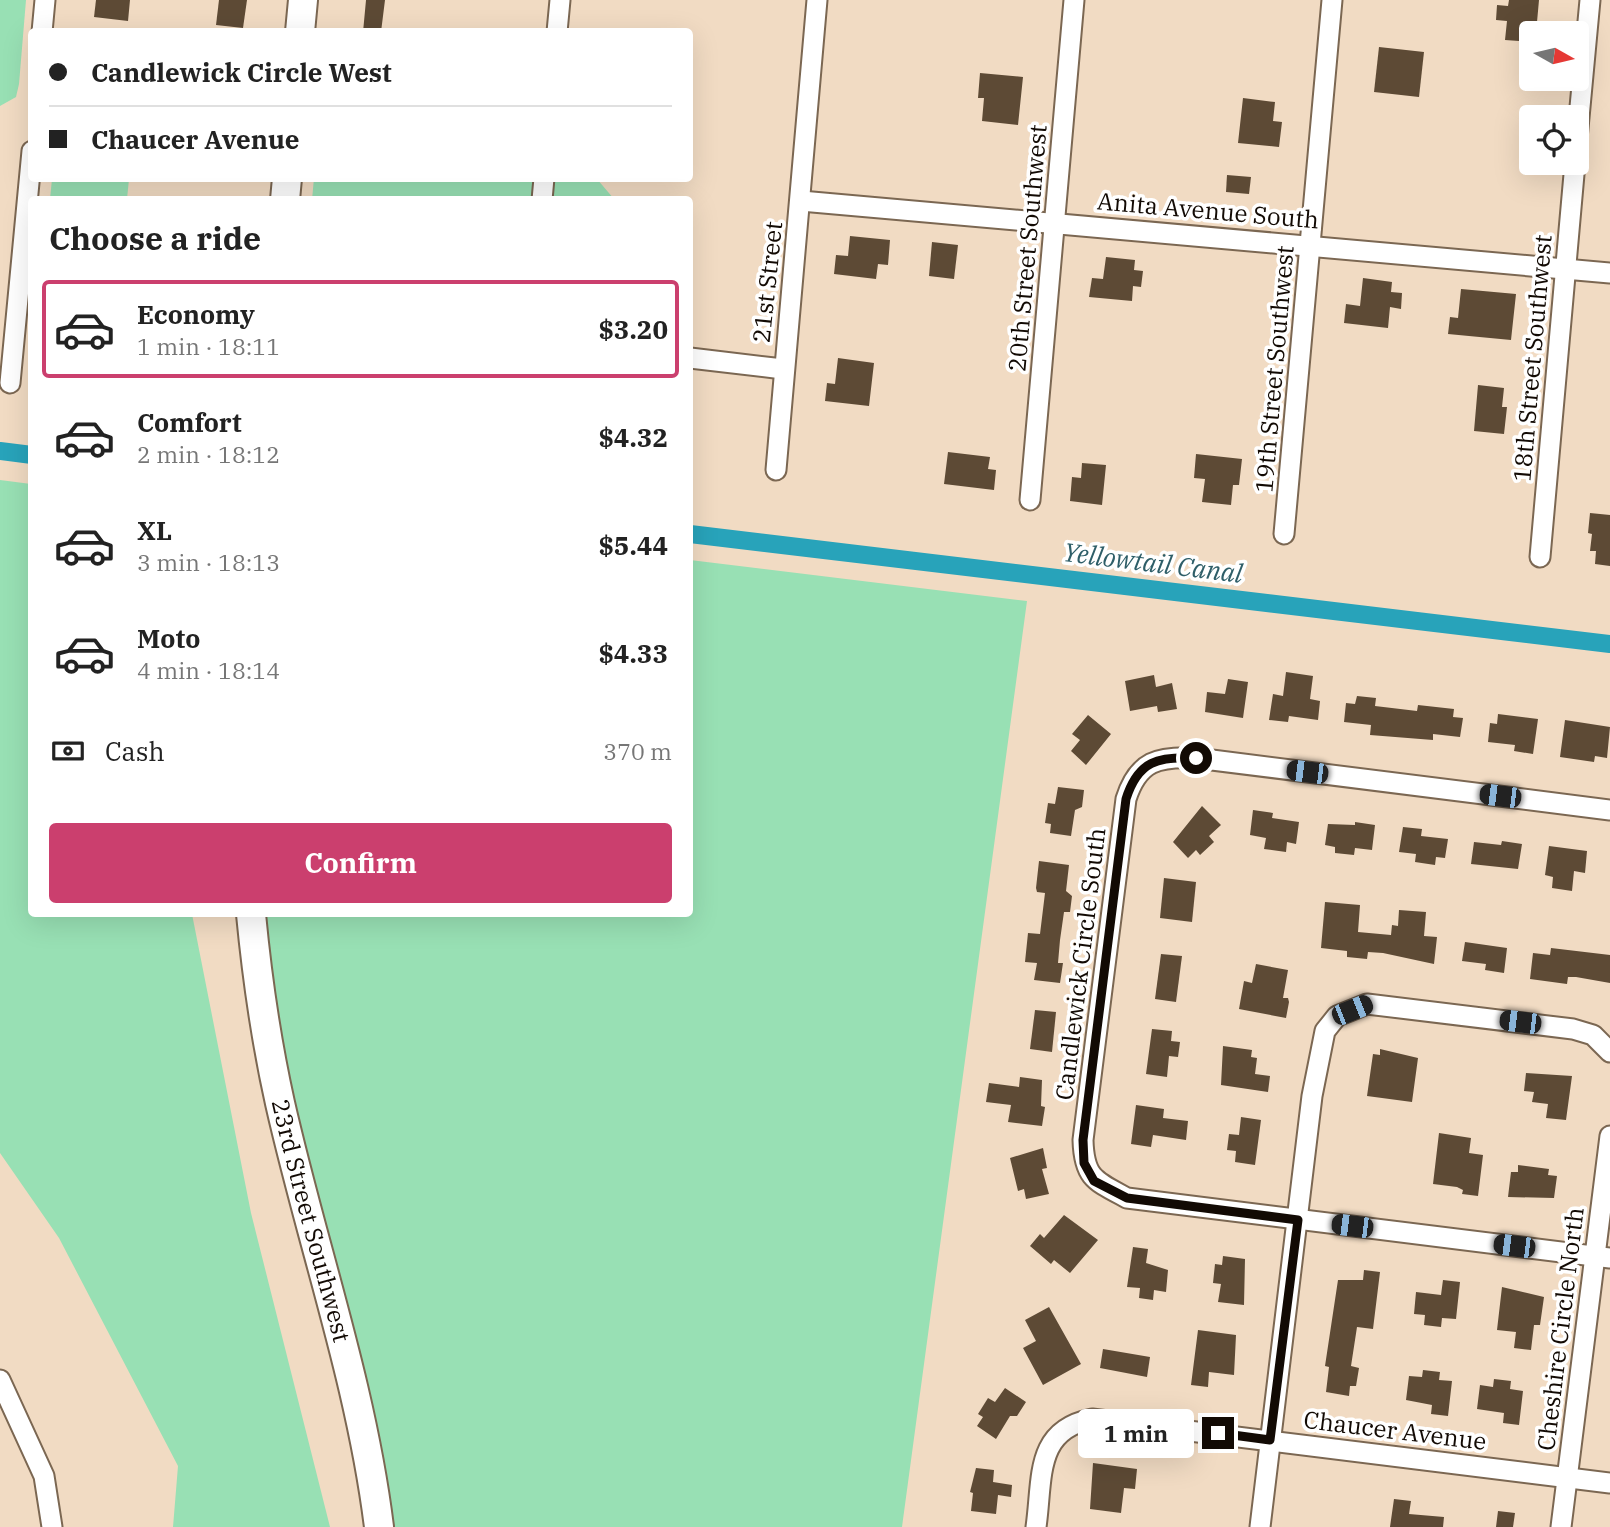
<!DOCTYPE html>
<html lang="en">
<head>
<meta charset="utf-8">
<style>
  body { margin:0; font-family:"IBM Plex Serif",serif; background:#f6f6f6; color:#222; height:100vh; display:flex; flex-direction:column; font-size:26px; white-space:nowrap }
  * { box-sizing:border-box; margin:0 }
  p { font-size:23px; color:#767676 }
  .icon { flex:none; width:38px; height:38px; fill:none; stroke:currentColor; stroke-width:2; stroke-linecap:round; stroke-linejoin:round }
  .map { position:relative; flex:1; overflow:hidden }
  .drawer { position:absolute; left:28px; top:196px; width:665px; height:721px; display:flex; flex-direction:column; background:#fff; border-radius:7px; box-shadow:0 7px 28px #0002 }
  .drawer>* { flex:none }
  .guide { position:absolute; left:28px; top:28px; width:665px; height:154px; border-radius:7px; box-shadow:0 7px 28px #0002; display:grid; align-content:center; height:154px; padding:0 21px; background:#fff }
  .needle { width:46px; rotate:98deg }
  .fabs { position:absolute; left:1519px; top:21px; display:grid; gap:14px }
  .fabs a { display:grid; place-items:center; width:70px; height:70px; border-radius:7px; background:#fff; box-shadow:0 7px 28px #0002; font-size:35px }
  .end { position:absolute; width:32px; height:32px; margin:-16px; border:9px solid #120a04; background:#fff; box-shadow:0 0 0 4px #fff }
  .from { border-radius:50% }
  .bubble { position:absolute; height:49px; border-radius:7px; background:#fff; box-shadow:0 7px 28px #0002; font-size:23px; font-weight:800; line-height:49px; text-align:center }
  .car { position:absolute; width:21px; height:42px; margin:-21px -10px; border-radius:9px; box-shadow:0 0 5px 2px #0007; background:linear-gradient(#222 24%,#8ab4d8 0 40%,#222 0 76%,#8ab4d8 0 86%,#222 0) }
  .guide b { display:flex; align-items:center; gap:24px; height:66px; font-size:26px }
  .guide b+b { border-top:2px solid #e0e0e0 }
  .guide i { width:18px; height:18px; background:#222 }
  ul { padding:0; list-style:none }
  li { display:flex; align-items:center; gap:21px; height:98px; margin:0 14px 10px; padding:0 7px; border:4px solid transparent; border-radius:7px }
  li div { flex:1 }
  li b { display:block; font-size:26px }
  li em { font-style:normal; font-weight:800 }
  li.on { border-color:#cb3f6e }
  li>.icon { width:63px; height:63px; stroke-width:1.5 }
  h2 { padding:0 21px; font-size:32px; line-height:84px }
  .pay { display:flex; align-items:center; gap:18px; height:77px; padding:0 21px; font-size:26px }
  .pay p { margin-inline-start:auto }
  .action { display:flex; gap:14px; margin-top:auto; padding:14px 21px }
  .action a { flex:1; height:80px; border-radius:7px; background:#cb3f6e; color:#fff; font-size:28px; font-weight:800; line-height:80px; text-align:center }
  .map>svg:first-child { display:block }
</style>
</head>
<body>
<div class="map">
<svg width="1610" height="1527" viewBox="0 0 1610 1527">
  <rect width="100%" height="100%" fill="#f1dbc3"/>
  <g fill="#98e0b4">
    <polygon points="0,0 26,0 19,84 16,97 0,106"/>
    <polygon points="314,178 597,179 614,199 312,200"/>
    <polygon points="52,179 129,179 127,199 50,199"/>
    <polygon points="0,480 31,484 32,914 192,914 251,1213 330,1527 173,1527 178,1466 59,1238 0,1153"/>
    <polygon points="690,560 1027,601 902,1527 390,1527 290,1100 261,914 690,914"/>
  </g>
  <g fill="none" stroke-linecap="round" stroke-linejoin="round">
    <g stroke="#28a3ba" stroke-width="18">
      <polyline points="0,451 32,455"/>
      <polyline points="690,534 1610,644"/>
    </g>
  </g>
  <g fill="#5d4a35">
    <polygon points="96,0 130,0 128,21 94,17"/>
    <polygon points="219,0 247,0 243,28 216,25"/>
    <polygon points="366,0 385,0 381,32 363,32"/>
    <polygon points="1509,0 1539,0 1536,33 1531,33 1531,42 1505,40 1507,21 1496,20 1497,5 1508,6"/>
    <polygon points="1379,47 1424,52 1419,97 1374,92"/>
    <polygon points="980,73 1023,77 1018,125 982,121 984,98 978,98"/>
    <polygon points="1243,98 1275,102 1273,121 1282,122 1279,147 1238,143"/>
    <polygon points="1227,175 1251,177 1249,194 1226,192"/>
    <polygon points="850,236 890,240 888,265 878,264 876,279 834,274 836,255 848,256"/>
    <polygon points="932,242 958,245 954,279 929,276"/>
    <polygon points="1106,257 1135,260 1134,270 1143,271 1141,287 1133,286 1132,301 1089,297 1092,278 1103,279"/>
    <polygon points="1363,278 1392,282 1391,292 1402,293 1401,309 1390,307 1388,328 1344,323 1346,304 1360,306"/>
    <polygon points="1461,289 1516,294 1511,340 1448,334 1450,317 1458,318"/>
    <polygon points="838,358 874,363 869,406 825,401 827,383 835,384"/>
    <polygon points="1478,385 1504,388 1502,407 1507,407 1504,434 1474,431"/>
    <polygon points="948,452 990,457 988,469 996,470 994,490 944,484"/>
    <polygon points="1196,454 1242,459 1239,485 1233,485 1231,505 1202,502 1205,479 1194,478"/>
    <polygon points="1082,463 1106,465 1102,505 1070,501 1072,477 1081,478"/>
    <polygon points="1590,513 1610,515 1610,566 1595,564 1596,551 1590,551 1592,534 1588,533"/>
    <polygon points="1286,672 1313,676 1310,699 1320,701 1318,720 1289,716 1288,722 1269,720 1273,694 1283,696"/>
    <polygon points="1154,675 1156,687 1172,683 1177,709 1158,712 1157,706 1130,711 1125,681"/>
    <polygon points="1228,679 1248,682 1243,718 1205,712 1207,692 1225,694"/>
    <polygon points="1357,696 1376,698 1375,706 1417,711 1418,705 1454,709 1453,717 1463,718 1460,737 1433,734 1433,740 1370,735 1371,725 1344,722 1346,703 1355,704"/>
    <polygon points="1498,714 1538,719 1533,754 1514,751 1515,745 1488,742 1490,723 1497,724"/>
    <polygon points="1088,715 1111,734 1086,765 1071,751 1080,740 1072,734"/>
    <polygon points="1565,720 1610,727 1607,758 1595,756 1594,762 1560,757"/>
    <polygon points="1058,787 1084,790 1082,807 1075,810 1071,836 1050,833 1051,824 1045,823 1048,803 1055,804"/>
    <polygon points="1202,806 1221,825 1209,836 1214,842 1200,855 1196,850 1188,858 1173,842"/>
    <polygon points="1253,810 1273,813 1272,818 1299,822 1296,844 1287,842 1286,852 1264,849 1266,838 1250,835"/>
    <polygon points="1355,822 1375,825 1372,850 1355,848 1354,855 1335,853 1335,847 1325,845 1328,824 1355,825"/>
    <polygon points="1403,827 1422,829 1421,836 1448,839 1445,858 1436,857 1435,865 1415,862 1416,854 1399,852"/>
    <polygon points="1502,841 1522,844 1518,869 1471,864 1474,842 1501,845"/>
    <polygon points="1549,846 1587,851 1585,873 1574,871 1572,891 1552,888 1553,877 1545,875"/>
    <polygon points="1039,861 1069,865 1066,891 1072,896 1070,912 1064,912 1060,940 1058,963 1063,963 1060,983 1034,980 1037,963 1025,962 1028,933 1040,934 1045,893 1037,892 1036,888"/>
    <polygon points="1164,878 1196,882 1192,922 1160,918"/>
    <polygon points="1325,902 1360,905 1358,932 1391,935 1392,925 1398,926 1399,910 1426,912 1424,936 1437,937 1434,964 1383,953 1368,952 1367,959 1347,957 1347,951 1321,948"/>
    <polygon points="1465,942 1507,948 1504,973 1485,970 1486,964 1462,961"/>
    <polygon points="1551,948 1610,955 1610,983 1576,977 1568,977 1567,984 1530,979 1533,953 1550,955"/>
    <polygon points="1161,954 1182,956 1176,1002 1155,999"/>
    <polygon points="1256,964 1288,970 1283,998 1288,998 1289,1002 1286,1018 1239,1009 1244,981 1252,983"/>
    <polygon points="1035,1010 1056,1012 1052,1052 1030,1049"/>
    <polygon points="1152,1029 1172,1031 1171,1041 1180,1042 1178,1057 1169,1056 1167,1077 1146,1074"/>
    <polygon points="1223,1046 1252,1050 1251,1057 1257,1058 1255,1074 1270,1076 1268,1092 1221,1085"/>
    <polygon points="1380,1049 1418,1058 1412,1102 1367,1096 1373,1054 1380,1055"/>
    <polygon points="1526,1073 1572,1076 1566,1120 1546,1118 1548,1104 1532,1102 1534,1092 1524,1091"/>
    <polygon points="1020,1077 1042,1080 1041,1106 1045,1107 1042,1126 1008,1122 1011,1105 986,1102 989,1083 1019,1087"/>
    <polygon points="1136,1105 1164,1109 1163,1118 1188,1121 1186,1140 1153,1135 1151,1147 1131,1144"/>
    <polygon points="1241,1117 1261,1120 1255,1165 1235,1162 1236,1151 1227,1150 1229,1134 1239,1135"/>
    <polygon points="1439,1133 1471,1138 1469,1153 1483,1155 1478,1196 1462,1194 1463,1190 1457,1187 1433,1184"/>
    <polygon points="1043,1148 1047,1168 1042,1169 1049,1194 1026,1199 1024,1189 1018,1191 1010,1158"/>
    <polygon points="1518,1165 1549,1169 1548,1175 1557,1176 1554,1198 1508,1197 1511,1172 1518,1172"/>
    <polygon points="1064,1215 1098,1240 1070,1273 1054,1260 1051,1264 1030,1246 1040,1234 1044,1238"/>
    <polygon points="1133,1247 1148,1249 1146,1263 1168,1270 1166,1292 1154,1290 1153,1300 1139,1298 1140,1288 1127,1287"/>
    <polygon points="1223,1256 1245,1259 1244,1305 1218,1302 1221,1284 1213,1283 1215,1264 1222,1265"/>
    <polygon points="1364,1270 1380,1272 1373,1329 1357,1327 1351,1366 1359,1368 1356,1386 1350,1386 1349,1396 1326,1392 1329,1367 1325,1366 1338,1280 1363,1280"/>
    <polygon points="1443,1280 1460,1282 1456,1319 1442,1318 1441,1327 1424,1325 1425,1315 1414,1314 1416,1292 1441,1295"/>
    <polygon points="1502,1287 1544,1297 1540,1325 1534,1325 1531,1350 1514,1348 1516,1332 1497,1330"/>
    <polygon points="1049,1307 1081,1364 1043,1385 1023,1348 1036,1341 1025,1320"/>
    <polygon points="1198,1330 1236,1335 1234,1375 1209,1372 1208,1387 1191,1385"/>
    <polygon points="1103,1349 1150,1357 1147,1377 1100,1368"/>
    <polygon points="1423,1370 1440,1372 1439,1380 1452,1381 1448,1416 1431,1414 1432,1405 1406,1400 1409,1376 1422,1377"/>
    <polygon points="1494,1379 1511,1381 1510,1389 1523,1391 1519,1425 1503,1423 1504,1413 1477,1409 1480,1385 1493,1387"/>
    <polygon points="1005,1388 1026,1402 1017,1416 1010,1416 996,1439 977,1426 983,1417 978,1414 988,1398 995,1402"/>
    <polygon points="1093,1463 1137,1469 1135,1489 1124,1488 1121,1513 1090,1509"/>
    <polygon points="976,1468 994,1470 993,1482 1012,1485 1011,1497 998,1495 996,1514 971,1511 973,1493 970,1492"/>
    <polygon points="1394,1499 1411,1501 1409,1514 1444,1517 1443,1527 1390,1527"/>
    <polygon points="1498,1511 1515,1513 1513,1527 1496,1527"/>
  </g>
  <g fill="none" stroke-linecap="round" stroke-linejoin="round">
    <defs>
      <g id="street">
        <polyline points="42,32 45,0"/>
        <polyline points="557,32 560,0"/>
        <polyline points="1577,139 1590,0"/>
        <polyline points="542,200 544,178"/>
        <polyline points="801,201 1610,273"/>
        <polyline points="690,358 783,369"/>
        <polyline points="10,383 32,151"/>
        <polyline points="776,470 817,0"/>
        <polyline points="1030,500 1074,0"/>
        <polyline points="1284,534 1332,0"/>
        <polyline points="1540,557 1575,163"/>
        <path d="M1610,810L1196,758C1158,756 1138,761 1126,799L1083,1140C1084,1178 1095,1181 1127,1198L1610,1258"/>
        <polyline points="0,1380 44,1476 52,1527"/>
        <path d="M1036,1527C1043,1479 1034,1430 1092,1419L1610,1483"/>
        <polyline points="1260,1527 1312,1096 1325,1031 1337,1016 1367,1004 1573,1029 1593,1035 1610,1052"/>
        <polyline points="1561,1527 1610,1136"/>
      </g>
      <g id="secondary">
        <polyline points="300,32 303,0"/>
        <polyline points="285,200 287,178"/>
        <path id="s1" d="M251,914C257,977 266,1040 280,1103C312,1245 361,1382 379,1527"/>
      </g>
    </defs>
    <use href="#street" stroke="#7b6752" stroke-width="23"/>
    <use href="#secondary" stroke="#7b6752" stroke-width="32"/>
    <use href="#street" stroke="#fff" stroke-width="19"/>
    <use href="#secondary" stroke="#fff" stroke-width="28"/>
  </g>
  <g fill="none" stroke-linecap="round" stroke-linejoin="round">
    <path stroke="#120a04" stroke-width="9" d="M1196,758C1158,756 1138,761 1126,799L1083,1140L1084,1163L1094,1181L1127,1198L1298,1220L1270,1440L1218,1433"/>
  </g>
  <g text-anchor="middle" stroke-width="7" stroke-linejoin="round" paint-order="stroke">
    <g font-size="24" fill="#120a04" stroke="#fff">
      <text transform="translate(1208 211) rotate(5)" y="8">Anita Avenue South</text>
      <text transform="translate(1028 248) rotate(-85)" y="8">20th Street Southwest</text>
      <text transform="translate(768 282) rotate(-84)" y="8">21st Street</text>
      <text transform="translate(1533 358) rotate(-85)" y="8">18th Street Southwest</text>
      <text transform="translate(1275 369) rotate(-85)" y="8">19th Street Southwest</text>
      <text transform="translate(1081 964) rotate(-83)" y="8">Candlewick Circle South</text>
      <text dy="8" stroke="none"><textPath href="#s1" startOffset="313">23rd Street Southwest</textPath></text>
      <text transform="translate(1561 1329) rotate(-83)" y="8">Cheshire Circle North</text>
      <text transform="translate(1395 1431) rotate(7)" y="8">Chaucer Avenue</text>
    </g>
    <g font-size="26" font-style="italic" fill="#2e5e68" stroke="#fff">
      <text transform="translate(1153 563) rotate(7)" y="9">Yellowtail Canal</text>
    </g>
  </g>
</svg>
<div class="fabs">
<a><svg class="needle" viewBox="-14 -14 28 28"><path d="M0-13l5 13h-10z" fill="#e53935"/><path d="M0 13l5-13h-10z" fill="#767676"/></svg></a>
<a><svg class="icon" aria-label="locate" viewBox="0 0 24 24"><circle cx="12" cy="12" r="6"/><path d="M12 2v4M12 18v4M2 12h4M18 12h4"/></svg></a>
</div>
<i class="end from" style="left:1196px;top:758px"></i>
<i class="end" style="left:1218px;top:1433px"></i>
<div class="bubble" style="left:1078px;top:1409px;width:116px">1 min</div>
<i class="car" style="left:1307px;top:772px;rotate:277deg"></i>
<i class="car" style="left:1500px;top:796px;rotate:277deg"></i>
<i class="car" style="left:1352px;top:1010px;rotate:68deg"></i>
<i class="car" style="left:1520px;top:1022px;rotate:277deg"></i>
<i class="car" style="left:1352px;top:1226px;rotate:277deg"></i>
<i class="car" style="left:1514px;top:1246px;rotate:277deg"></i>
<div class="guide">
<b><i class="from"></i>Candlewick Circle West</b>
<b><i></i>Chaucer Avenue</b>
</div>
<section class="drawer">
<h2>Choose a ride</h2>
<ul>
<li class="on"><svg class="icon" aria-label="car" viewBox="0 0 24 24"><path d="M5 17H2v-5l4-1 3-4h7l3 4 3 1v5h-3M9 17h6M6 11h13"/><circle cx="7" cy="17" r="2"/><circle cx="17" cy="17" r="2"/></svg><div><b>Economy</b><p>1 min · 18:11</p></div><em>$3.20</em></li>
<li><svg class="icon" aria-label="car" viewBox="0 0 24 24"><path d="M5 17H2v-5l4-1 3-4h7l3 4 3 1v5h-3M9 17h6M6 11h13"/><circle cx="7" cy="17" r="2"/><circle cx="17" cy="17" r="2"/></svg><div><b>Comfort</b><p>2 min · 18:12</p></div><em>$4.32</em></li>
<li><svg class="icon" aria-label="car" viewBox="0 0 24 24"><path d="M5 17H2v-5l4-1 3-4h7l3 4 3 1v5h-3M9 17h6M6 11h13"/><circle cx="7" cy="17" r="2"/><circle cx="17" cy="17" r="2"/></svg><div><b>XL</b><p>3 min · 18:13</p></div><em>$5.44</em></li>
<li><svg class="icon" aria-label="car" viewBox="0 0 24 24"><path d="M5 17H2v-5l4-1 3-4h7l3 4 3 1v5h-3M9 17h6M6 11h13"/><circle cx="7" cy="17" r="2"/><circle cx="17" cy="17" r="2"/></svg><div><b>Moto</b><p>4 min · 18:14</p></div><em>$4.33</em></li>
</ul>
<div class="pay"><svg class="icon" aria-label="cash" viewBox="0 0 24 24"><path d="M3 7h18v10H3z"/><circle cx="12" cy="12" r="2"/></svg>Cash<p>370 m</p></div>
<div class="action"><a>Confirm</a></div>
</section>
</div>
</body>
</html>
